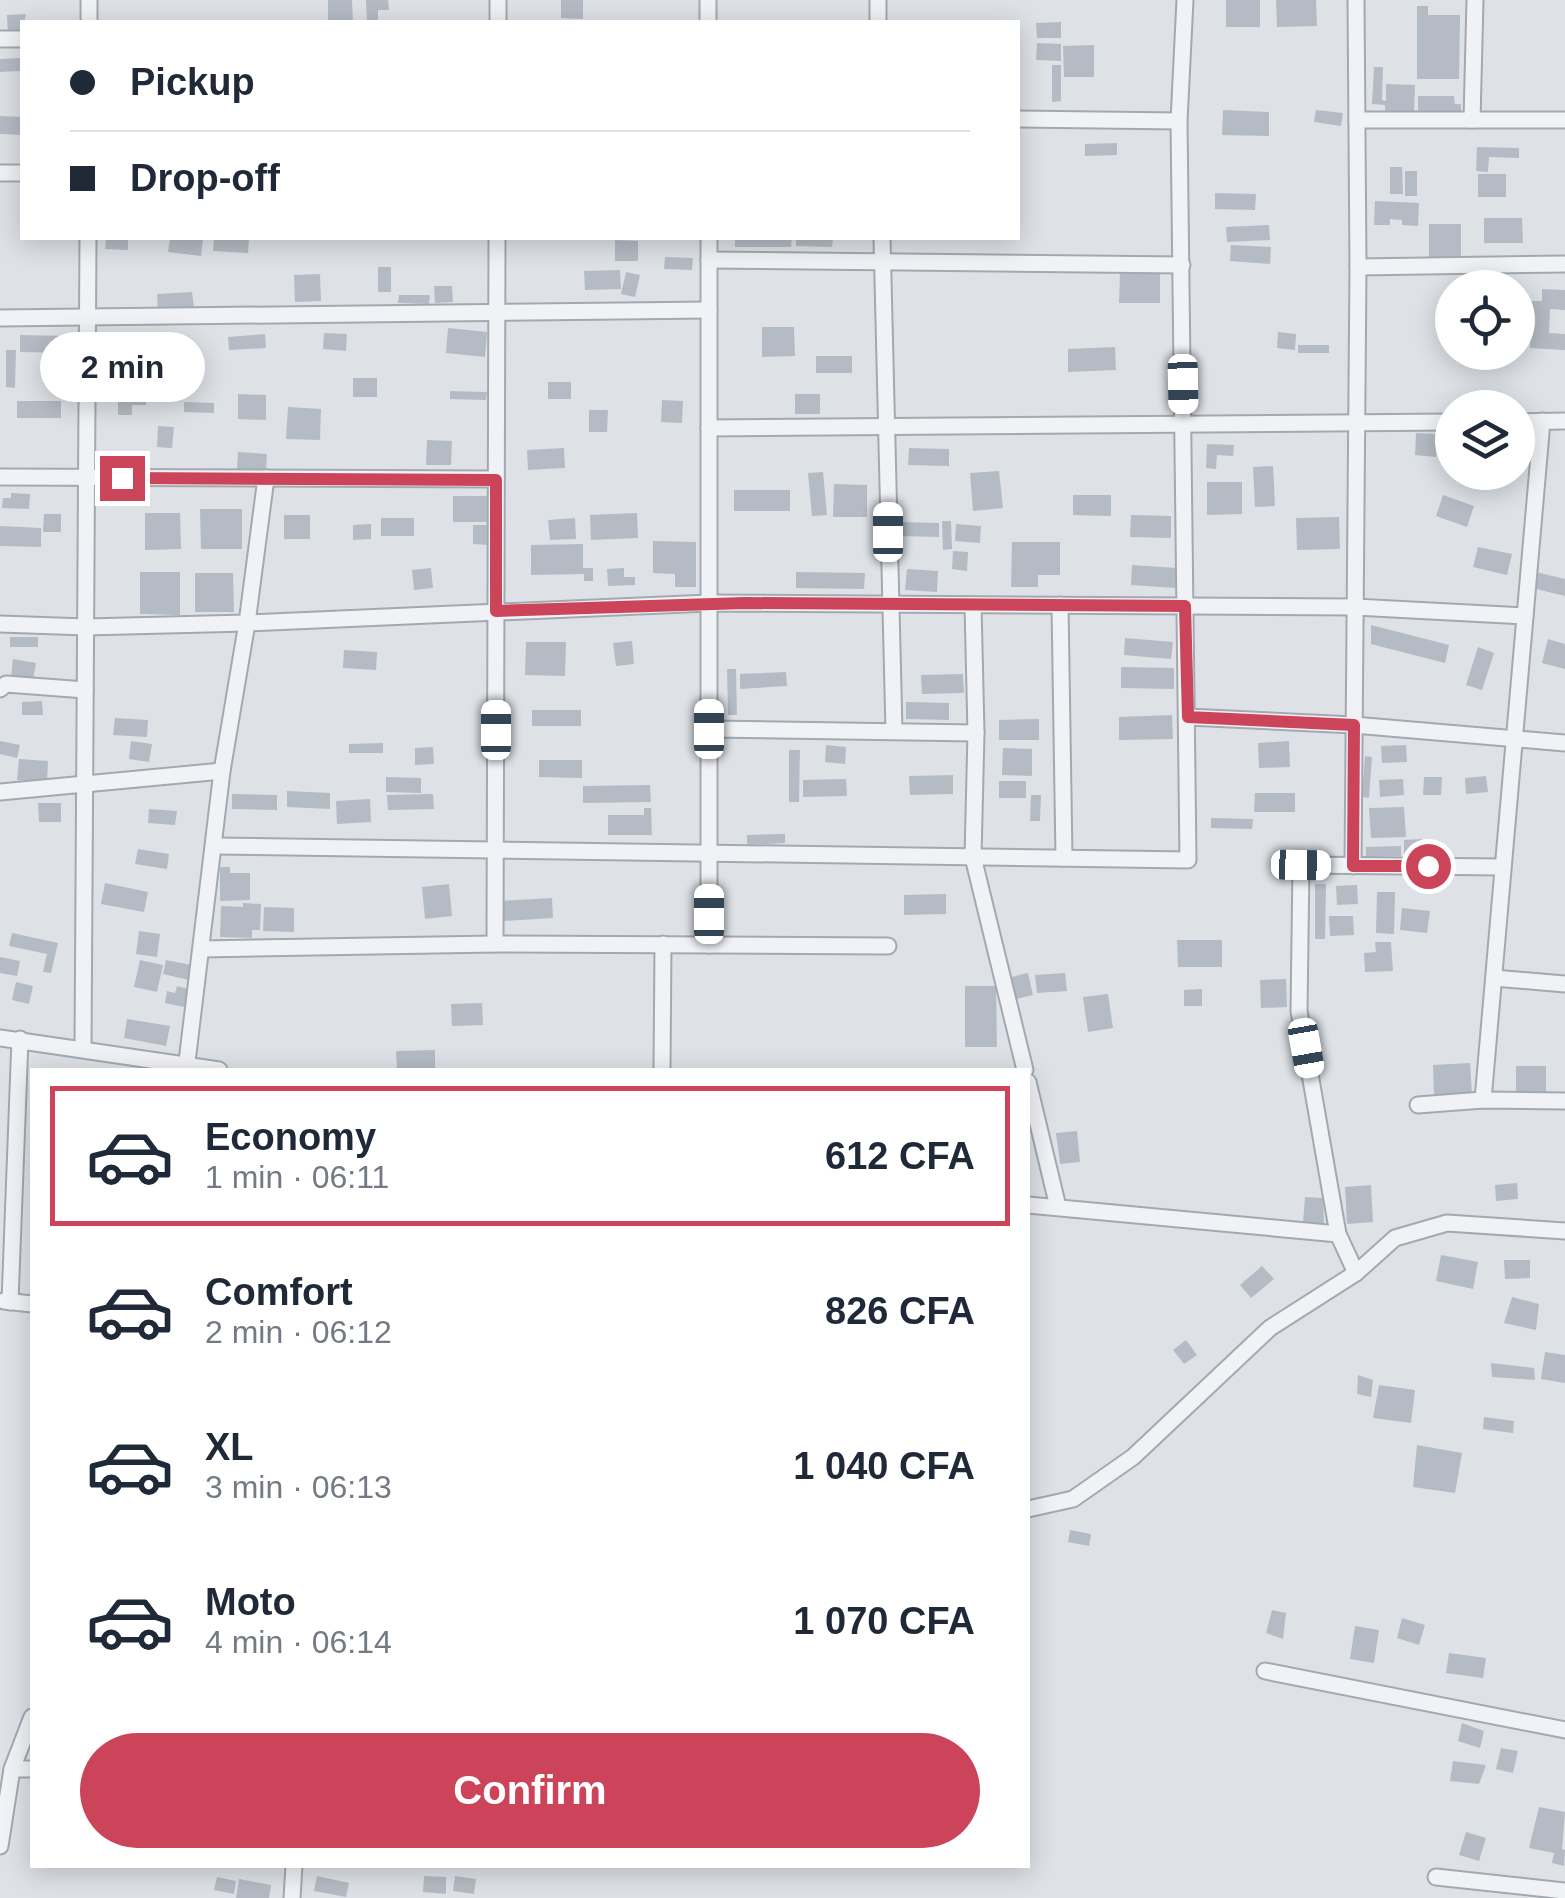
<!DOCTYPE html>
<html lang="en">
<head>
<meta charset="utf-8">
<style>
  body { margin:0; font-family:Arial,sans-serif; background:#f2f2f3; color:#1f2937; height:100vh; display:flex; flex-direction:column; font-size:38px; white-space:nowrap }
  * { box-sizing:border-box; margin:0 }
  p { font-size:32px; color:#747a83 }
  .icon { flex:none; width:55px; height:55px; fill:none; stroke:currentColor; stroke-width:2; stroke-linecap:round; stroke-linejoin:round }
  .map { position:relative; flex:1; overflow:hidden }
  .drawer { position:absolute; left:30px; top:1068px; width:1000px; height:800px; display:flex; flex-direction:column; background:#fff; border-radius:0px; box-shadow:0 5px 25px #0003 }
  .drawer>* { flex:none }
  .hud { position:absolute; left:20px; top:20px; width:1000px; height:220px; border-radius:0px; box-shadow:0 5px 25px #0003; display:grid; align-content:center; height:220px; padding:0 50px; background:#fff }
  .tools { position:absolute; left:1435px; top:270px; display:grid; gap:20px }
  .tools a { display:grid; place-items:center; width:100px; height:100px; border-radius:50%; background:#fff; box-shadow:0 5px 25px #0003; font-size:50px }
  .end { position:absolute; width:45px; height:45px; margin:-22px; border:12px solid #cc4459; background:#fff; box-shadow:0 0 0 5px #fff }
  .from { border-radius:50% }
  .bubble { position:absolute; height:70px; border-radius:35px; background:#fff; box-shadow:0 5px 25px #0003; font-size:32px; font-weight:600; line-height:70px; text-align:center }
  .car { position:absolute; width:30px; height:60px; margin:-30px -15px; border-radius:12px; box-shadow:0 0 8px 2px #0007; background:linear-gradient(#fff 24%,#345 0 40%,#fff 0 76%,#345 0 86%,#fff 0) }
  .hud b { display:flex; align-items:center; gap:35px; height:95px; font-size:38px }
  .hud b+b { border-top:2px solid #e0e1e3 }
  .hud i { width:25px; height:25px; background:#1f2937 }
  ul { padding:18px 0 0; list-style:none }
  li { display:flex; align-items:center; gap:30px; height:140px; margin:0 20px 15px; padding:0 30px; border:5px solid transparent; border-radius:0px }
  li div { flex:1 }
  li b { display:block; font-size:38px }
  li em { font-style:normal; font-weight:600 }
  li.selected { border-color:#cc4459 }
  li>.icon { width:90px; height:90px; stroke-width:1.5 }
  .action { display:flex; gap:20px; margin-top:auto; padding:20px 50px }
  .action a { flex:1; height:115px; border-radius:60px; background:#cc4459; color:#fff; font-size:40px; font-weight:600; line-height:115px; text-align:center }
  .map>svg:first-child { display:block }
</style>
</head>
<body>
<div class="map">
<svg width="1565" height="1898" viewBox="0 0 1565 1898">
  <rect width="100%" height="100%" fill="#dee2e7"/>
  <g fill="#b5bbc4">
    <polygon points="328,0 352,0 353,22 328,22"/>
    <polygon points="366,0 388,0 389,10 378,10 378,22 367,22"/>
    <polygon points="561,0 583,0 583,19 561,18"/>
    <rect x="1226" y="0" width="34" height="27"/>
    <polygon points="1276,0 1316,0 1317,26 1277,27"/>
    <polygon points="1417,6 1428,6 1428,15 1460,15 1459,79 1417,79"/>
    <polygon points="26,14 22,33 8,34 7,15"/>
    <polygon points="1061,22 1061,38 1037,38 1036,23"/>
    <polygon points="1037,43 1061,44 1061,61 1036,60"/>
    <polygon points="1094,45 1094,77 1064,77 1063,46"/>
    <polygon points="20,58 20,71 0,72 0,59"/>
    <polygon points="1052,65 1061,65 1061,101 1052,102"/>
    <polygon points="1374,67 1383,67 1382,100 1386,101 1386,84 1415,85 1414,112 1385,111 1385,105 1372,104"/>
    <polygon points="1418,96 1454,96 1455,104 1461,104 1461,112 1418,112"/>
    <polygon points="1223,110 1269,112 1269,136 1222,135"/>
    <polygon points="1316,110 1343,113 1341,126 1314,122"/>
    <polygon points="0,116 22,117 22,135 0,134"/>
    <polygon points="1117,143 1117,155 1085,156 1085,144"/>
    <polygon points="1477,147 1519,148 1519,158 1489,157 1488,172 1476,171"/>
    <polygon points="1390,167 1402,167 1403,194 1390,194"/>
    <rect x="1405" y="171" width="12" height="25"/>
    <rect x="1478" y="174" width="28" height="23"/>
    <polygon points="1215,193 1256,194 1255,210 1215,209"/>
    <polygon points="1375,201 1419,203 1418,226 1402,225 1402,220 1390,219 1390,225 1374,225"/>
    <polygon points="1484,218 1522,218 1523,243 1484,243"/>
    <rect x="1429" y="224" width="32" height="35"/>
    <polygon points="1269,225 1270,240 1227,242 1226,227"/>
    <polygon points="106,238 128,238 128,250 105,249"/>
    <polygon points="170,238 203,238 201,256 168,252"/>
    <polygon points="214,238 249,238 248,253 213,251"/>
    <polygon points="735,238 792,238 791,247 735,247"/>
    <polygon points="796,238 833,238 832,247 796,246"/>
    <polygon points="615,240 638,241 638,261 615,261"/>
    <polygon points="1231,245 1271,247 1270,264 1230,261"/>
    <polygon points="665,257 693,258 692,270 664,269"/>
    <rect x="378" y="267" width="13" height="25"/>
    <polygon points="620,270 621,289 585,290 584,271"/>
    <polygon points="626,272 640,275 635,297 621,294"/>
    <polygon points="1120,272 1160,272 1160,303 1119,303"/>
    <polygon points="320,274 321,301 295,302 294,275"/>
    <polygon points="434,286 452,286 453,302 435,303"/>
    <polygon points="1542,289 1565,290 1565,310 1550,309 1549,333 1565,334 1565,350 1530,348 1531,301 1542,301"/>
    <polygon points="192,292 194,308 158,311 157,294"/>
    <polygon points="399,295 430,295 429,304 398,303"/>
    <polygon points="762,327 794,327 795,356 762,357"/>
    <polygon points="448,328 487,332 485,357 446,353"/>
    <polygon points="1278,332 1296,334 1295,350 1277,348"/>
    <polygon points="324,333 347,334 346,351 323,349"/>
    <polygon points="265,334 266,348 229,350 228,337"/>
    <polygon points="20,335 69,336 69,353 20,352"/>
    <rect x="1298" y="345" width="31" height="8"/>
    <polygon points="1115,347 1116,370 1068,372 1068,349"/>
    <polygon points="6,350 16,350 15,388 6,387"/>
    <rect x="816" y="356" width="36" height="17"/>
    <rect x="353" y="378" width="24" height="19"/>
    <rect x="548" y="382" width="23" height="17"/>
    <polygon points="450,391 487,392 486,400 450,399"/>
    <polygon points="118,392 146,393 146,405 132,405 132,415 118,415"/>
    <polygon points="238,394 266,395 266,420 238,419"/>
    <rect x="795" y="394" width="25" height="20"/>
    <polygon points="662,400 683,401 682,423 661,422"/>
    <rect x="17" y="401" width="44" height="17"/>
    <polygon points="184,402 214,403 214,413 184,412"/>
    <polygon points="288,407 321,409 320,440 286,439"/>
    <polygon points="589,410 608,410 607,432 589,432"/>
    <polygon points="158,426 174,427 172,448 157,447"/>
    <polygon points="1416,433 1438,434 1436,457 1415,455"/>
    <polygon points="427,440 452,441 451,465 426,465"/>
    <polygon points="1207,444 1234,445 1233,456 1217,455 1216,469 1206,468"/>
    <polygon points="564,448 565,468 528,470 527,450"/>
    <polygon points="909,448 949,449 949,466 908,465"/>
    <polygon points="238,452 267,454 266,471 237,470"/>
    <polygon points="1273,466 1275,506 1255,507 1253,467"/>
    <polygon points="999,471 1003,508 973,511 970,473"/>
    <polygon points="823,472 827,515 812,516 808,473"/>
    <polygon points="1207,482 1242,482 1242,514 1207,515"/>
    <polygon points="834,484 867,485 867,517 833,517"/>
    <rect x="734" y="490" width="56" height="21"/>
    <polygon points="11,493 30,494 29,509 2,508 3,498 11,498"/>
    <polygon points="1073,495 1111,495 1111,516 1073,515"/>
    <polygon points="1443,495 1474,506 1467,527 1436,516"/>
    <polygon points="453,496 488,496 489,522 453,522"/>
    <polygon points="200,509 242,509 242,549 201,549"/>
    <polygon points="145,513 180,513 181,549 145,550"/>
    <polygon points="637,513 638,538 591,540 590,515"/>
    <polygon points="44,514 61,514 61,532 43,532"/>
    <rect x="284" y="515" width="26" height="24"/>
    <polygon points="1131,515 1171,516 1171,538 1130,537"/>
    <polygon points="1339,517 1340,549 1297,550 1296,518"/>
    <rect x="381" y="518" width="33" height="18"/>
    <polygon points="575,518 576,539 550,540 548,520"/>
    <polygon points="942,521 951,521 952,549 943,550"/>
    <polygon points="899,522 939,523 939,537 899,536"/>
    <polygon points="371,524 371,539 353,540 353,525"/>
    <polygon points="956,524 981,526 980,543 955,541"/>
    <polygon points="473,525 490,525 489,545 473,544"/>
    <polygon points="0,526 41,528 41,547 0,546"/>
    <polygon points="653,541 696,542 696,587 675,587 675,574 653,573"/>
    <polygon points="1012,542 1060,542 1060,575 1038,575 1038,587 1011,587"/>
    <polygon points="583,544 583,568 593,568 593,581 584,581 584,574 531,575 531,545"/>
    <polygon points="1478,547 1512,554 1507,575 1473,567"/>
    <polygon points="953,551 968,552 967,571 952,569"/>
    <polygon points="1132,565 1177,568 1175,588 1131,585"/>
    <polygon points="431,568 433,588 414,590 412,570"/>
    <polygon points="624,568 624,577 635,577 635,585 608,586 607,569"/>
    <polygon points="907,569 938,571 937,592 905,590"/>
    <polygon points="140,572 180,572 180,615 140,614"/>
    <polygon points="796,572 865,573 864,589 796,588"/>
    <polygon points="1536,572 1565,579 1565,596 1532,588"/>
    <polygon points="195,573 233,573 234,612 195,612"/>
    <polygon points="1371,625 1449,645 1445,663 1371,644"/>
    <rect x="10" y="637" width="28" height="10"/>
    <polygon points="1125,638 1173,642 1171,659 1124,655"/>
    <polygon points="1548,639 1565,644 1565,669 1542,663"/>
    <polygon points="632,641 634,664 616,666 613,643"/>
    <polygon points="526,642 566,642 565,676 525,675"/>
    <polygon points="1478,647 1494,653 1482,690 1466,685"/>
    <polygon points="344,650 377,652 376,670 343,668"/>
    <polygon points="13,659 36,663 33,680 11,677"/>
    <polygon points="1121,667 1174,668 1174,689 1121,688"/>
    <polygon points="727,669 736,669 737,715 728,715"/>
    <polygon points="786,672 787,686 740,689 740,674"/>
    <polygon points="963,674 964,693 922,694 921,675"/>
    <polygon points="42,701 43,715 22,715 22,702"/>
    <polygon points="906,702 949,703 949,720 906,719"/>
    <rect x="532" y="710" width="49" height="16"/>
    <polygon points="1172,715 1173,739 1119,740 1119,717"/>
    <polygon points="115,718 148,720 147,737 113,735"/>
    <polygon points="1039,719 1039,740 999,740 999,720"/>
    <polygon points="0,741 20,745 17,758 0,754"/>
    <polygon points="131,741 152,744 149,762 129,759"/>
    <polygon points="1289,741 1290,767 1259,768 1258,743"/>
    <polygon points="383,743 383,753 349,753 349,744"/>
    <polygon points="826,745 846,747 845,764 825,762"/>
    <polygon points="1406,745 1407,762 1382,763 1381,746"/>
    <polygon points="433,747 434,764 415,765 415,748"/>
    <polygon points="1003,748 1032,749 1032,776 1002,775"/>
    <polygon points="789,750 800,750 799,802 789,802"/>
    <polygon points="1365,756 1372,757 1369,798 1362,797"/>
    <polygon points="19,759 48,761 47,782 17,780"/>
    <polygon points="539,760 582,760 582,778 539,777"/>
    <polygon points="953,775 953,794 910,795 909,776"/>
    <polygon points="1486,776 1488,792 1466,794 1465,778"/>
    <polygon points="386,777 421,778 421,793 386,792"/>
    <polygon points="1424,777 1442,777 1441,795 1423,795"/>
    <polygon points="846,779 847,796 803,797 803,780"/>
    <polygon points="1403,779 1404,795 1380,797 1379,780"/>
    <rect x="999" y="781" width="27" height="17"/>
    <polygon points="650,785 651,802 583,803 583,786"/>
    <polygon points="287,791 330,793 330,809 287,807"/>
    <polygon points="1255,793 1295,793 1295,812 1254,812"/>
    <polygon points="232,794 277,795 277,810 232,809"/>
    <polygon points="433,794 434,809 388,810 387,795"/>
    <polygon points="1031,795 1041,795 1040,821 1030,821"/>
    <polygon points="370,799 371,822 337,824 336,801"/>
    <polygon points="38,803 61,803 61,822 39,822"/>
    <polygon points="1404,807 1406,837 1371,838 1369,808"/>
    <polygon points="644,808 651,808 652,835 608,835 608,815 644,815"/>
    <polygon points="149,809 177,811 175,825 148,823"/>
    <polygon points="1211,818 1253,819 1252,829 1211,828"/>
    <polygon points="785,834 785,843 747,845 747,835"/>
    <polygon points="1422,839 1422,856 1404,856 1404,840"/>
    <polygon points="1401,846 1401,856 1366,857 1366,847"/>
    <polygon points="138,849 169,854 167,869 135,864"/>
    <polygon points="220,867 230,867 230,873 250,873 250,900 220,901"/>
    <polygon points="105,883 148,892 144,912 101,904"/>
    <polygon points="449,884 452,916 425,919 422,887"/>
    <polygon points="1315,884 1326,884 1325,939 1315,939"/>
    <polygon points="1357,885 1358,904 1337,905 1336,886"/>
    <polygon points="1377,892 1395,892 1394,934 1376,933"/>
    <polygon points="946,894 946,914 904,915 904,895"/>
    <polygon points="552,898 553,918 502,921 501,901"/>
    <polygon points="243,903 261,904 260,930 252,930 252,938 220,937 221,906 243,907"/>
    <polygon points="264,907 294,908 294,932 263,931"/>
    <polygon points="1402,908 1430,911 1427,933 1400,930"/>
    <polygon points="1329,916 1353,916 1354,935 1330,936"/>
    <polygon points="139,931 160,934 157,957 136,954"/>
    <polygon points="12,933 58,943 51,973 43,972 47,954 9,946"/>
    <polygon points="1177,940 1222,940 1222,967 1178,967"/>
    <polygon points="1375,942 1391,942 1393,971 1365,972 1364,953 1376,952"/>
    <polygon points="0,957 20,961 17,976 0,973"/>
    <polygon points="140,960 163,965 157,992 134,987"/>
    <polygon points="166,960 191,965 189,980 163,974"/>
    <polygon points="1028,973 1033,995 1012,1000 1007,978"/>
    <polygon points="1065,973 1067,991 1037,993 1035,975"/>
    <polygon points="1286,979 1287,1007 1261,1008 1260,980"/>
    <polygon points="16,982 33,986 29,1004 12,1000"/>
    <polygon points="177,986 188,989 184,1007 165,1003 167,991 175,993"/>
    <polygon points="965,986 996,986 997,1047 965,1047"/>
    <polygon points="1202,989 1202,1006 1184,1006 1184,990"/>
    <polygon points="1108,994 1113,1028 1088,1032 1083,997"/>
    <polygon points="482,1003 483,1025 452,1026 451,1004"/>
    <polygon points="127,1019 170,1026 166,1046 124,1038"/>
    <polygon points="435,1050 435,1070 397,1070 396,1051"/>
    <polygon points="1470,1063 1472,1094 1434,1096 1433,1065"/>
    <polygon points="1516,1066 1546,1066 1546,1092 1516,1091"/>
    <polygon points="1077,1131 1080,1162 1060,1164 1056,1133"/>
    <polygon points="1517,1183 1518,1199 1496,1201 1495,1185"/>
    <polygon points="1371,1185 1373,1222 1347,1224 1345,1187"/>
    <polygon points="1305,1197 1323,1198 1324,1223 1303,1223"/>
    <polygon points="1441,1255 1478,1262 1473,1289 1436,1281"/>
    <polygon points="1504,1260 1530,1260 1530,1278 1505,1279"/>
    <polygon points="1262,1266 1274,1279 1251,1298 1240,1285"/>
    <polygon points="1512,1297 1539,1304 1536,1330 1504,1323"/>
    <polygon points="1186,1340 1197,1355 1184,1364 1173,1350"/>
    <polygon points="1545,1352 1565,1355 1565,1383 1541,1379"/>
    <polygon points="1491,1363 1534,1368 1535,1380 1492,1377"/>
    <polygon points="1358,1375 1373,1380 1371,1397 1357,1394"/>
    <polygon points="1379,1385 1415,1390 1411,1423 1373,1418"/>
    <polygon points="1484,1417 1514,1421 1513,1433 1483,1429"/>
    <polygon points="1417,1445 1462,1453 1455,1493 1413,1487"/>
    <polygon points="1070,1530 1091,1534 1089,1546 1068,1542"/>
    <polygon points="1272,1610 1286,1613 1283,1639 1266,1633"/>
    <polygon points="1402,1618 1425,1625 1419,1645 1397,1638"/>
    <polygon points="1355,1626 1379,1630 1374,1663 1350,1659"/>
    <polygon points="1449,1653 1486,1658 1483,1678 1446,1673"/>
    <polygon points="1462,1723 1484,1731 1480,1748 1458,1741"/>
    <polygon points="1501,1748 1518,1751 1513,1773 1496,1769"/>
    <polygon points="1453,1761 1486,1765 1479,1784 1450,1781"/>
    <polygon points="1539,1807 1565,1812 1562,1849 1565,1850 1564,1866 1552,1863 1554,1853 1529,1848"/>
    <polygon points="1466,1832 1486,1838 1479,1861 1459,1855"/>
    <polygon points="317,1876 349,1883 346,1897 314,1891"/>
    <polygon points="424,1876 446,1877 446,1894 423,1892"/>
    <polygon points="455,1876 476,1879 474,1894 453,1891"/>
    <polygon points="217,1877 236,1881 234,1894 214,1890"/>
    <polygon points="239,1879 271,1885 269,1898 236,1898"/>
  </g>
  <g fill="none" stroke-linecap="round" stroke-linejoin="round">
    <defs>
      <g id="street">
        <polyline points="708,0 708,22"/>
        <polyline points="89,22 89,0"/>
        <polyline points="498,22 498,0"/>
        <polyline points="878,22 878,0"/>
        <polyline points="0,39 22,39"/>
        <polyline points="1018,119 1179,121"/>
        <polyline points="1357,120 1565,120"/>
        <polyline points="1472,120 1475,0"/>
        <polyline points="0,173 22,173"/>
        <polyline points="709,238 709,945"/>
        <polyline points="882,238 894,731"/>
        <polyline points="709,260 1182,265"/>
        <polyline points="1358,267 1565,264"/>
        <polyline points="0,318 709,310"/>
        <polyline points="1518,422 1565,421"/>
        <polyline points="709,428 1452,422"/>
        <polyline points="0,477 496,479"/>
        <polyline points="973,605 976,733 973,857 1025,1070"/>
        <polyline points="1060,605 1064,858"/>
        <polyline points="0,624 86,627 247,623 709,603 1355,607 1525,616"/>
        <polyline points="0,689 6,684 85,690"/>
        <polyline points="1188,717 1354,725 1565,743"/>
        <polyline points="709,729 976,733"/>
        <polyline points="0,792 222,771"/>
        <polyline points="216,846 1188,860 1179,121 1185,0"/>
        <polyline points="1353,866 1358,267 1356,0"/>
        <polyline points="495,944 497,238"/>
        <polyline points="202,949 495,944 888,946"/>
        <polyline points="1494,978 1565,984"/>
        <polyline points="0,1038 219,1070"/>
        <polyline points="83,1049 88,238"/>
        <polyline points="186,1070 222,771 247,623 266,478"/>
        <polyline points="662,1070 663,944"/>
        <polyline points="1028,1082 1058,1207"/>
        <polyline points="1483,1100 1542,421"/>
        <polyline points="1418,1105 1483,1100 1565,1101"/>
        <polyline points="1028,1205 1338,1234"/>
        <polyline points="1356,1273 1338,1234 1299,1011 1301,865 1503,867"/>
        <polyline points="4,1301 32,1304"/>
        <polyline points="10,1302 20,1039"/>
        <polyline points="1028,1509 1073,1499 1133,1457 1270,1328 1356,1273 1395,1238 1447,1223 1565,1231"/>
        <polyline points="1265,1671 1565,1730"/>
        <polyline points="12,1769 32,1769"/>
        <polyline points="0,1846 12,1769 32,1717"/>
        <polyline points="1436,1877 1565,1891"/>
        <polyline points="292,1898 294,1865"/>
      </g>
    </defs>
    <use href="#street" stroke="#a3a9b1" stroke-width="19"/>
    <use href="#street" stroke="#f1f2f6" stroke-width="15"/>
  </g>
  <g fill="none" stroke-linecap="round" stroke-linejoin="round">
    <polyline stroke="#cc4459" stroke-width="12" points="122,478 496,480 496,611 745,603 1185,606 1188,717 1354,725 1353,866 1428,866"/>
  </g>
</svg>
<div class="tools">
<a><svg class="icon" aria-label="locate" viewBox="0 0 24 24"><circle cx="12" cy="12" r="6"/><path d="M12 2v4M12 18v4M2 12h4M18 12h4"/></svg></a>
<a><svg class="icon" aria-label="layers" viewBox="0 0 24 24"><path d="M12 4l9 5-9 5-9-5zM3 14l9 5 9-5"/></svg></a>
</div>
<i class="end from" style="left:1428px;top:866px"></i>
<i class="end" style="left:122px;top:478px"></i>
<div class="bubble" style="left:40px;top:332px;width:165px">2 min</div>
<i class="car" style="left:1183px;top:384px;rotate:179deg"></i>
<i class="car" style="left:888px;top:532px;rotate:0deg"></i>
<i class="car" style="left:709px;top:729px;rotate:0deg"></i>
<i class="car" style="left:496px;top:730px;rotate:0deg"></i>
<i class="car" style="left:1301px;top:865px;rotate:91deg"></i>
<i class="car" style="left:709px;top:914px;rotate:0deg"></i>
<i class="car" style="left:1306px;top:1048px;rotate:170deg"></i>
<div class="hud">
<b><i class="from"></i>Pickup</b>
<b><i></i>Drop-off</b>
</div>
<section class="drawer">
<ul>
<li class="selected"><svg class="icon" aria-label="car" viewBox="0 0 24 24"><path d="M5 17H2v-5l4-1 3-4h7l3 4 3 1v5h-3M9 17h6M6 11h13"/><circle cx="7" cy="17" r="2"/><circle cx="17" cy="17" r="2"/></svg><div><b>Economy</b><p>1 min · 06:11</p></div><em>612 CFA</em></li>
<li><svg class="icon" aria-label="car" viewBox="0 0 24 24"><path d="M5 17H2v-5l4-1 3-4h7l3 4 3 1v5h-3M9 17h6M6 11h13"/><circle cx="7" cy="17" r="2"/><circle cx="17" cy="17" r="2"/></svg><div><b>Comfort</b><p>2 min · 06:12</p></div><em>826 CFA</em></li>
<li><svg class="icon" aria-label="car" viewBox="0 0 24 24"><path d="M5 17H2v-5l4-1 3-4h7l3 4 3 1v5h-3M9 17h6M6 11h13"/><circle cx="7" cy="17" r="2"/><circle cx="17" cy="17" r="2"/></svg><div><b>XL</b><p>3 min · 06:13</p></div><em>1 040 CFA</em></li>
<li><svg class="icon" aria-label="car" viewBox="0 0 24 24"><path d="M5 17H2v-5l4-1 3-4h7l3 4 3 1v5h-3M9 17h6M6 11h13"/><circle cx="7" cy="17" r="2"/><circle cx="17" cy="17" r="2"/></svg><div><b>Moto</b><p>4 min · 06:14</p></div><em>1 070 CFA</em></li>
</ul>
<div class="action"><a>Confirm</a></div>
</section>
</div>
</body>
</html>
